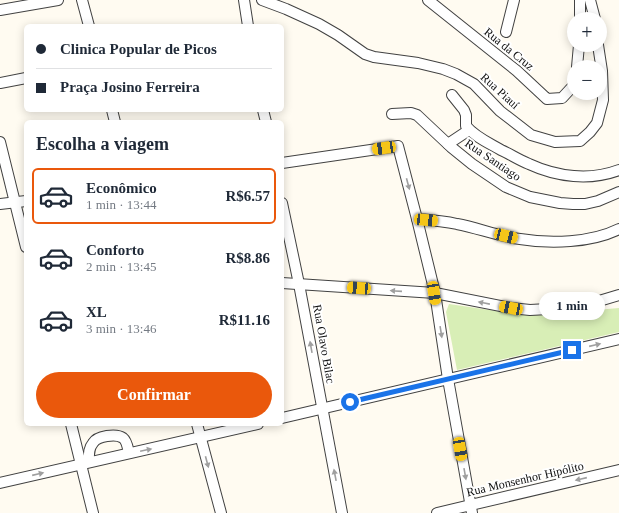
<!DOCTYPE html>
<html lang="pt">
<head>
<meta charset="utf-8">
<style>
  body { margin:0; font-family:"Times New Roman",serif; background:#f6f6f7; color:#1f2937; height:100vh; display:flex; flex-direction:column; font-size:15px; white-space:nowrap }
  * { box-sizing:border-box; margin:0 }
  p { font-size:13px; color:#747a83 }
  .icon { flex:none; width:22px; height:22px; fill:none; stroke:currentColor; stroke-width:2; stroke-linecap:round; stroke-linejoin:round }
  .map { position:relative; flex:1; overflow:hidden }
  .sheet { position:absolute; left:24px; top:120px; width:260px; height:306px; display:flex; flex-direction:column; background:#fff; border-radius:6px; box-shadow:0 2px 10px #0003 }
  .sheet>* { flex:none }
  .guide { position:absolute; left:24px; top:24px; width:260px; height:88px; border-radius:6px; box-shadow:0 2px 10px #0003; display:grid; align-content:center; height:88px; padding:0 12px; background:#fff }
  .fabs { position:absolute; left:567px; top:12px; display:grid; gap:8px }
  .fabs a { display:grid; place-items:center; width:40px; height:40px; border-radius:50%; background:#fff; box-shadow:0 2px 10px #0003; font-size:20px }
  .end { position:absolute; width:18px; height:18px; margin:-9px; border:5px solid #1a73e8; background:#fff; box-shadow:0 0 0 2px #fff }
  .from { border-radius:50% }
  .bubble { position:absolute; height:28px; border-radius:14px; background:#fff; box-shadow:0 2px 10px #0003; font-size:13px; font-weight:700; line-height:28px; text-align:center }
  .car { position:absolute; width:12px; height:24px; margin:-12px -6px; border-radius:5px; box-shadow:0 0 3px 1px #0007; background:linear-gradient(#f5c518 24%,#345 0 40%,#f5c518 0 76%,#345 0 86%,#f5c518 0) }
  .guide b { display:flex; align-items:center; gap:14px; height:38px; font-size:15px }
  .guide b+b { border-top:1px solid #e0e1e3 }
  .guide i { width:10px; height:10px; background:#1f2937 }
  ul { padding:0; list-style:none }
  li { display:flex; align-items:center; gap:12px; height:56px; margin:0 8px 6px; padding:0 4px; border:2px solid transparent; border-radius:6px }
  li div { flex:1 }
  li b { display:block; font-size:15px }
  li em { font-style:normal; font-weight:700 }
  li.current { border-color:#ea580c }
  li>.icon { width:36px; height:36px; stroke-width:1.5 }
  h2 { padding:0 12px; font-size:18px; line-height:48px }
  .primary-button { display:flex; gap:8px; margin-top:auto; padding:8px 12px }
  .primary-button a { flex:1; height:46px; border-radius:24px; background:#ea580c; color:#fff; font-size:16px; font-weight:700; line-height:46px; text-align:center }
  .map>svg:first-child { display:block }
</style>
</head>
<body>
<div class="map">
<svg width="619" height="513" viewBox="0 0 619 513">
  <rect width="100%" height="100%" fill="#fffbf1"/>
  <polygon fill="#d8eeb6" points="449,304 516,314 538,315 619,308 619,332 457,370 446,312"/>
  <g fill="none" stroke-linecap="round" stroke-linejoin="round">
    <defs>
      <g id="minor">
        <polyline points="82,0 89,26"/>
        <polyline points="244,0 248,26"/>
        <polyline points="262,0 286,9 319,24 338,35 365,54 374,57 418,63 443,69 456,74 474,84 500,111 531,135 555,142 580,141 590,132 597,123 603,100 602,71 598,45"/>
        <polyline points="428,0 517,71 547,99 562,98 574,85"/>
        <polyline points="590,0 595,19"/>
        <polyline points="0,10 58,0"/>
        <polyline points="580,19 580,0"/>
        <polyline points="506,32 514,0"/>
        <polyline points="577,67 579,45"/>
        <polyline points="0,83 26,78"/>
        <path d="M452,95L464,110L466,115V126C475,137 489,143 501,150C510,154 519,160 529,164C557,177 590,181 619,170"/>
        <polyline points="112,110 115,122"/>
        <polyline points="263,110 266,122"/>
        <polyline points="392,114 411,113 417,115 451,147 472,164 506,187 530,197 560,203 573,204 585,204 598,201 619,192"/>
        <polyline points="0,142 26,247"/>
        <polyline points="448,144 469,130"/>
        <polyline points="282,163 398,146 417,219 435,293 448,379 472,513"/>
        <polyline points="282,203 299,284 342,513"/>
        <polyline points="0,204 26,201"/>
        <path d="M417,219C431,220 444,221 457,224C478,228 498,236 520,239C550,244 591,243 619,229"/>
        <polyline points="282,283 435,293 511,308 530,310 548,309 571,307 589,304 619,295"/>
        <polyline points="282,418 619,339"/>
        <polyline points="71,424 93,513"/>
        <polyline points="197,424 221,513"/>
        <path d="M89,462C89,455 88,449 93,443C97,436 116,433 123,438C127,441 128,449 129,453"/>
        <polyline points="0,483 258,424"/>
        <polyline points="437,513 619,470"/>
      </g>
    </defs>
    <use href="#minor" stroke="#424242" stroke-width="12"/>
    <use href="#minor" stroke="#fff" stroke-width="10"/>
  </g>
  <defs><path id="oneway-solid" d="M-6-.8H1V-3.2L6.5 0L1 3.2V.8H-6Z"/></defs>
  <g fill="#9f9f9f">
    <use href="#oneway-solid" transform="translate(408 184) rotate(75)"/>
    <use href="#oneway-solid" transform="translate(396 291) rotate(-176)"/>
    <use href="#oneway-solid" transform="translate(484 303) rotate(-169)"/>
    <use href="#oneway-solid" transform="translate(441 332) rotate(81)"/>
    <use href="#oneway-solid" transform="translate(595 345) rotate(-13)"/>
    <use href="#oneway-solid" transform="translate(311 347) rotate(-100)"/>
    <use href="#oneway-solid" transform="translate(146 450) rotate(-12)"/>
    <use href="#oneway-solid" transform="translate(207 462) rotate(75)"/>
    <use href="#oneway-solid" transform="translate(38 474) rotate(-13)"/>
    <use href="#oneway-solid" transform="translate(465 474) rotate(80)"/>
    <use href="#oneway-solid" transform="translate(335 475) rotate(-101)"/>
    <use href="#oneway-solid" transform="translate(581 479) rotate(167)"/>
  </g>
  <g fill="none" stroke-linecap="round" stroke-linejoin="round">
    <polyline stroke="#1a73e8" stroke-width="5" points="350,402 572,350"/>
  </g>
  <g text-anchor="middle" stroke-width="4" stroke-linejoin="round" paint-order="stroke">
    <g font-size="12" fill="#0f0f0f" stroke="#fff">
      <text transform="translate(509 49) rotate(39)" y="4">Rua da Cruz</text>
      <text transform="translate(500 91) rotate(42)" y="4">Rua Piauí</text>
      <text transform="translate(493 160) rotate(34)" y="4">Rua Santiago</text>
      <text transform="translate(324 344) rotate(80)" y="4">Rua Olavo Bilac</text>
      <text transform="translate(525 479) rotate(-13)" y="4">Rua Monsenhor Hipólito</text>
    </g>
  </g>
</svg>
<div class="fabs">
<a>+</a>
<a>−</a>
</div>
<i class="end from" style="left:350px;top:402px"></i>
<i class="end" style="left:572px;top:350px"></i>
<div class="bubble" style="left:539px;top:292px;width:66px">1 min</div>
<i class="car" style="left:384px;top:148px;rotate:262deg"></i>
<i class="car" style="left:426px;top:220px;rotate:95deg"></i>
<i class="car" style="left:506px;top:236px;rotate:104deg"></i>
<i class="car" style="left:359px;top:288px;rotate:274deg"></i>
<i class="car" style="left:434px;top:293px;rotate:171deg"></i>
<i class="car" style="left:511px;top:308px;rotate:281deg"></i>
<i class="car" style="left:460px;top:449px;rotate:170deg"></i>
<div class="guide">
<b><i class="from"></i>Clinica Popular de Picos</b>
<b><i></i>Praça Josino Ferreira</b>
</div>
<section class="sheet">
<h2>Escolha a viagem</h2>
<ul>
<li class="current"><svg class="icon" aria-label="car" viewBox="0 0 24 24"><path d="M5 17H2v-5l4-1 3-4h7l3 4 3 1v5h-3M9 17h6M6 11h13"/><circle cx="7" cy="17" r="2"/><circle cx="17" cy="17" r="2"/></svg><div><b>Econômico</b><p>1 min · 13:44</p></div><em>R$6.57</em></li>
<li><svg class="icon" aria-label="car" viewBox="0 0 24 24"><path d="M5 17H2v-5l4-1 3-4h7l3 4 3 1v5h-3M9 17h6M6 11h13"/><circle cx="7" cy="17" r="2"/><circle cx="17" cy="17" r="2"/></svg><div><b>Conforto</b><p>2 min · 13:45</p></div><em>R$8.86</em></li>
<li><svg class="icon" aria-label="car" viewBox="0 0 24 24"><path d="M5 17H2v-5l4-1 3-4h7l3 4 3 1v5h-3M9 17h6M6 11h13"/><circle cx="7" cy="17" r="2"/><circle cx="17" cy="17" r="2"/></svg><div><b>XL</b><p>3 min · 13:46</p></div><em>R$11.16</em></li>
</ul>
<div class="primary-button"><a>Confirmar</a></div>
</section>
</div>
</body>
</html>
